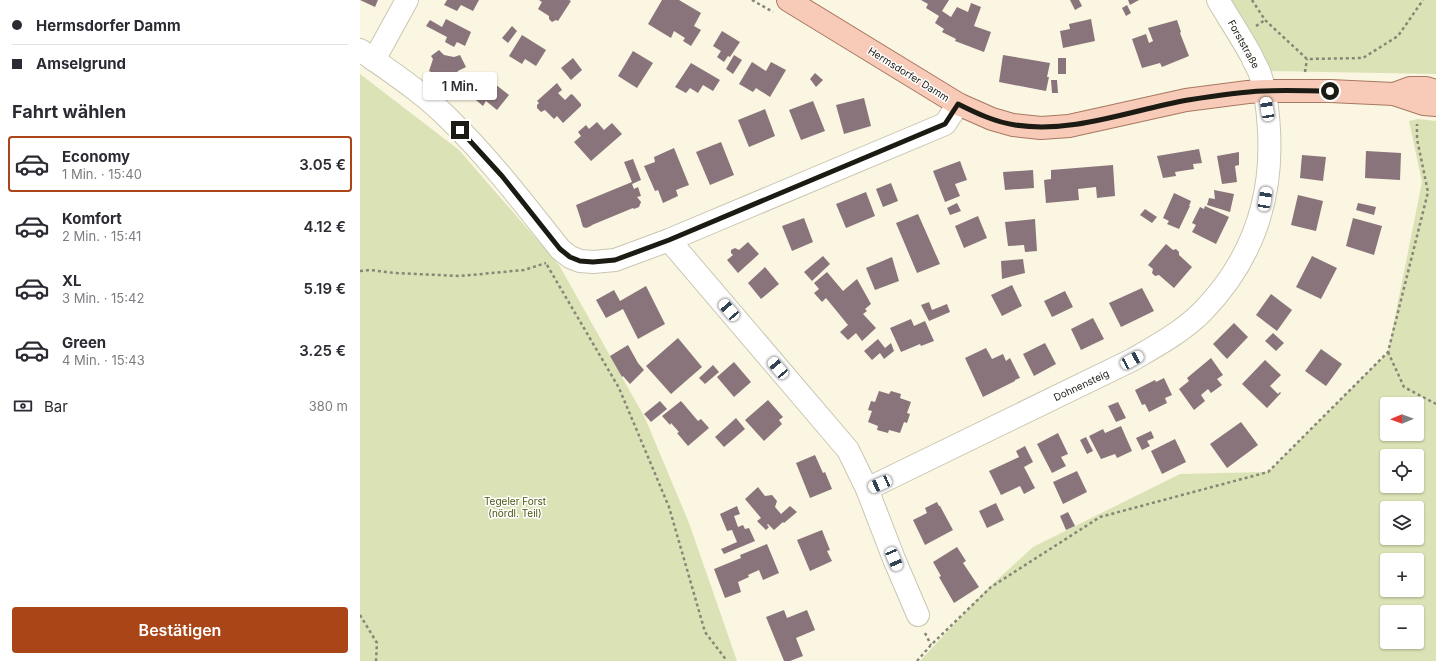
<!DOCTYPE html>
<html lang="de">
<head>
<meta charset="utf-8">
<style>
  body { margin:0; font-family:Inter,sans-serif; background:#f7f7f7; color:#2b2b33; height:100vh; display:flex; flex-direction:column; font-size:15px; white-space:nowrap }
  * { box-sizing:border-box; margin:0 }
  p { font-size:13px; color:#7c7c81 }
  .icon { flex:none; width:22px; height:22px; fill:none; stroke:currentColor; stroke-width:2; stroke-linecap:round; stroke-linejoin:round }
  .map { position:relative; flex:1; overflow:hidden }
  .sheet { display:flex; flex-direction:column; background:#fff; width:360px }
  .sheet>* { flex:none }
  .guide { display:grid; align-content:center; height:88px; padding:0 12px; background:#fff }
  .needle { width:26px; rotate:269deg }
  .controls { position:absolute; left:1020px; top:397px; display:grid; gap:8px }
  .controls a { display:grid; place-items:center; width:44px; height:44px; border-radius:4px; background:#fff; box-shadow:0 1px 3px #0004; font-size:20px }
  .end { position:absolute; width:18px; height:18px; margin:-9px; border:5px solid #1c1b13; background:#fff; box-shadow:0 0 0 2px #fff }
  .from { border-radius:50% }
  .bubble { position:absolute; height:28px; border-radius:4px; background:#fff; box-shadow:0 1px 3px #0004; font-size:13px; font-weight:600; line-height:28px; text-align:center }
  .car { position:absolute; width:12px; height:24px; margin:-12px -6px; border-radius:5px; box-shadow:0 0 3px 1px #0007; background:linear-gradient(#fff 24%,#345 0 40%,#fff 0 76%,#345 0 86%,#fff 0) }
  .guide b { display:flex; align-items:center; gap:14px; height:38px; font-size:15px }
  .guide b+b { border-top:1px solid #e1e1e2 }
  .guide i { width:10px; height:10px; background:#2b2b33 }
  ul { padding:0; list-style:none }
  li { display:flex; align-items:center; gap:12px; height:56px; margin:0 8px 6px; padding:0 4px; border:2px solid transparent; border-radius:4px }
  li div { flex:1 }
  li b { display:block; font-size:15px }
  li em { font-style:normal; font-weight:600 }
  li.active { border-color:#aa4518 }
  li>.icon { width:36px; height:36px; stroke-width:1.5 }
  h2 { padding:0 12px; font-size:18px; line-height:48px }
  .pay { display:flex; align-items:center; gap:10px; height:44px; padding:0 12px; font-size:15px }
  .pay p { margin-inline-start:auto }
  .cta { display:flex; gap:8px; margin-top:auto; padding:8px 12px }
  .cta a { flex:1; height:46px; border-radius:4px; background:#aa4518; color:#fff; font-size:16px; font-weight:600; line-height:46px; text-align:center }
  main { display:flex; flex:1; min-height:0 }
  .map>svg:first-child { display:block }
</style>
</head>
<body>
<main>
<section class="sheet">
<div class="guide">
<b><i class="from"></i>Hermsdorfer Damm</b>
<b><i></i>Amselgrund</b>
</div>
<h2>Fahrt wählen</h2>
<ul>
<li class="active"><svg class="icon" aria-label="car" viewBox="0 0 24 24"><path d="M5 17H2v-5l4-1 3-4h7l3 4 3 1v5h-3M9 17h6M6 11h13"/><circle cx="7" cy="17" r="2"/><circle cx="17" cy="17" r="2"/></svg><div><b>Economy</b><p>1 Min. · 15:40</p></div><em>3.05 €</em></li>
<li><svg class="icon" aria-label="car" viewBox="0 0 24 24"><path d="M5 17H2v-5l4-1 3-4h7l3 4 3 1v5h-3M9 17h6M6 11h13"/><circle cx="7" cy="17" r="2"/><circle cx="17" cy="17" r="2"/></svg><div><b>Komfort</b><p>2 Min. · 15:41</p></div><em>4.12 €</em></li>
<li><svg class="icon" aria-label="car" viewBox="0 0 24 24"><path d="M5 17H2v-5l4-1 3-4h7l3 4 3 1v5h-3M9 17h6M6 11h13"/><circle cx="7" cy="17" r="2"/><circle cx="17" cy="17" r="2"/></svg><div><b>XL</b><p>3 Min. · 15:42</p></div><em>5.19 €</em></li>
<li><svg class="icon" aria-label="car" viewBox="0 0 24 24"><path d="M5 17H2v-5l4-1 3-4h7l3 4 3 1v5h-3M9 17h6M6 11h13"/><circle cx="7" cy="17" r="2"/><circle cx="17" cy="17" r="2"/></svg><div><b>Green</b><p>4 Min. · 15:43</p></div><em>3.25 €</em></li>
</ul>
<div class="pay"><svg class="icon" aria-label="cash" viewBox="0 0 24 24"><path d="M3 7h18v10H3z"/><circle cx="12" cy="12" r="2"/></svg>Bar<p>380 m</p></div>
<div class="cta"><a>Bestätigen</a></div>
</section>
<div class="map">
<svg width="1076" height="661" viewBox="0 0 1076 661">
  <rect width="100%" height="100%" fill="#faf6e1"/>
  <g fill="#dbe2b6" fill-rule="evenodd">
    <polygon points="864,0 1076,0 1076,74 910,71"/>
    <polygon points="0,74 99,150 199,265 285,418 329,523 377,661 0,661"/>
    <path d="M1058,119L1076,121V661H560L622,594L673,547L820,474L908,472L1028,352L1062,182L1049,121ZM1027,404H1057V434H1027ZM1027,456H1057V486H1027ZM1027,508H1057V538H1027ZM1027,560H1057V590H1027ZM1027,612H1057V642H1027Z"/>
  </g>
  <g fill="#89747b">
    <polygon points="0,0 18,0 15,7"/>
    <polygon points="87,0 119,0 113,11 101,5 97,11 84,5"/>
    <polygon points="179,0 209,0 211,1 198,21 196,20 192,22 189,19 189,16 178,9 182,2"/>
    <polygon points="302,0 319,0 341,13 334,26 341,30 331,46 323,41 325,38 314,31 311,38 288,24"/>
    <polygon points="561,0 589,0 582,11 591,17 597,7 608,12 611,3 621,7 614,26 631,32 624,52 595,41 596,39 582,32 584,29 575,23 579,16 566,8 568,4"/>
    <polygon points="710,0 719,0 722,6 715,10"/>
    <polygon points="768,0 779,0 770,5"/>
    <polygon points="767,5 771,13 766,16 762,8"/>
    <polygon points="86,19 111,32 105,46 97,42 94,47 85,42 87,37 66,26 70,20 82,27"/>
    <polygon points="731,19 735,41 703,48 700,31 710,29 709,24"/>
    <polygon points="817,20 821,32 820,33 829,56 802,67 800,63 782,68 772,39 786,34 789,43 793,41 788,28"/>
    <polygon points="152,26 157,31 148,43 142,38"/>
    <polygon points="362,31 380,42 370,57 368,56 364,62 357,57 361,51 353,46"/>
    <polygon points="162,35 186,50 176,66 165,59 162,64 149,56"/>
    <polygon points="79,50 84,55 94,57 100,55 106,67 98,71 95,76 95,86 87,84 83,80 81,81 73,79 77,75 69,71 73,59 71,56"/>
    <polygon points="273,51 293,63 277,88 258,76"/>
    <polygon points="374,55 382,60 373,74 366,69"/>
    <polygon points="643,55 690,63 687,77 689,77 686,91 639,82"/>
    <polygon points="213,58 222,70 211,80 201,68"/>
    <rect x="698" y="58" width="8" height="16"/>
    <polygon points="392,62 406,71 411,62 426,70 410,97 396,88 393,92 379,84"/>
    <polygon points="331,63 360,80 353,91 343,85 338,93 330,88 326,93 315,87"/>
    <polygon points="455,73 463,80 456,87 450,79"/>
    <polygon points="126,77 149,95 137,110 126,101 123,106 111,96"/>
    <polygon points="691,80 697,80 698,93 692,93"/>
    <polygon points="197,83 202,90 198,93 205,100 211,94 213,95 221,104 221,106 203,123 197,116 194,119 185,110 181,112 177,108 177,105 179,103 177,101"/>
    <polygon points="504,98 511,126 484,134 476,105"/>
    <polygon points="453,101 465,131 441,140 429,110"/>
    <polygon points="405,109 415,136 389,147 378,120"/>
    <polygon points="237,122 244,130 252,123 262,134 231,161 214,142 221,136 218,132 226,125 229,129"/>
    <polygon points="361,142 374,175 350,185 336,152"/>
    <polygon points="314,148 329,185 316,190 318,196 303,203 298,190 295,191 284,166 295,162 294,157"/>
    <polygon points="839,149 842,163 833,164 834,169 815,172 816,176 803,178 797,156"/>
    <polygon points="1006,151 1041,153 1040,180 1005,178"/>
    <polygon points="879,152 879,165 875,166 877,182 862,184 857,156"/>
    <polygon points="942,155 966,157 963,181 940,178"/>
    <polygon points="273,159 281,180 272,184 274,189 278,187 281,196 277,197 281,202 279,207 274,209 273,208 232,225 231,226 226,228 223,227 221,221 221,220 216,205 272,182 264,162"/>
    <polygon points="600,161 607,180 595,184 600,196 585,202 573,171"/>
    <polygon points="753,165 755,196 737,198 736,187 718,189 719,200 686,203 684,180 691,179 691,170"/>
    <polygon points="673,170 674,188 645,190 643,172"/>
    <polygon points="531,183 538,201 523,207 516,189"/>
    <polygon points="854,190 874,194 870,212 847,205 849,198 855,199"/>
    <polygon points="506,192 515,216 486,228 476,204"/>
    <polygon points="814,193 831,201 829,206 830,206 819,229 807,224 809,221 803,218"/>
    <polygon points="938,195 963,201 956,231 931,225"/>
    <polygon points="597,203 601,211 590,215 587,208"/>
    <polygon points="998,203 1016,207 1014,215 996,210"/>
    <polygon points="845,206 869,217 856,244 832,232 836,225 832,223 840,207 844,209"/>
    <polygon points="785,209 797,217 792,223 780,215"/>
    <polygon points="558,214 580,264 557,273 536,223"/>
    <polygon points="618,216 627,238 604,248 595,226"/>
    <polygon points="444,218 453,242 432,251 422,226"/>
    <polygon points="993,218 1022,226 1014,255 986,246"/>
    <polygon points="675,219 677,251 665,252 664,245 648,246 645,222"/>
    <polygon points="388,242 399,254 378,273 367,260 373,255 371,253 371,250 375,248 379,250"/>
    <polygon points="806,244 813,250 816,249 819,252 819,255 832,267 814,288 799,275 795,276 792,273 793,269 788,265"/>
    <polygon points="463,256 470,264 452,281 444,272"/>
    <polygon points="952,256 977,268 961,299 936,287"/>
    <polygon points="532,257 539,281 515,290 506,268"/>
    <polygon points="663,259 665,273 642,279 641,261"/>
    <polygon points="405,267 419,284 401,299 388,283"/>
    <polygon points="467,272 483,291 497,279 511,304 505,309 507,311 503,314 516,328 502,341 496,333 488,340 480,332 488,325 466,298 462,302 454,293 459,289 454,283"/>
    <polygon points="652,285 662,306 642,316 631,295"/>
    <polygon points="286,286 305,324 278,339 263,309 246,318 236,300 254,290 260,301"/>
    <polygon points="782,288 794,311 761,327 749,303"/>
    <polygon points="705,291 713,307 692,317 684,301"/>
    <polygon points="911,294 932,310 917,331 896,315"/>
    <polygon points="569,302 572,310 587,304 590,312 569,321 561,305"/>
    <polygon points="733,318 744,339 721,350 711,329"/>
    <polygon points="551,319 554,326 565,321 574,341 561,346 560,344 541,352 530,328"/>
    <polygon points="874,323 888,337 867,359 853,344"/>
    <polygon points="913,333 924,343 916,351 905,341"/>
    <polygon points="318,338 342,367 311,394 286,366"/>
    <polygon points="518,339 525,348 531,343 534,351 524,359 520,353 512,360 504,351"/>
    <polygon points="685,343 696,364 674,376 663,354"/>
    <polygon points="268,345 278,363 284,370 270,384 263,376 262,377 250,356"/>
    <polygon points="626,348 632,359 643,354 646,361 650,358 660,378 655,380 655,381 623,397 605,358"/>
    <polygon points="961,349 982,364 966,386 945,371"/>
    <polygon points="851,358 863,375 857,379 862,385 851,393 848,389 841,395 845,401 834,410 819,389 829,381 827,378"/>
    <polygon points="905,360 921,375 910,386 918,394 920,392 921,393 907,408 882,384"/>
    <polygon points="374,362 391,382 374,397 357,377"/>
    <polygon points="353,365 359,372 345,384 339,378"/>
    <polygon points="804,378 812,395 805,398 807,403 789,412 785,404 782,405 775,390 795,380 796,382"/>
    <polygon points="519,391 529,394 531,391 541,394 540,398 551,402 547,413 550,414 547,423 544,422 540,433 529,430 528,433 517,430 518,426 508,422 512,411 508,410 511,401 515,402"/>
    <polygon points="408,400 423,417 419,420 422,424 404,441 385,420"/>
    <polygon points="300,401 307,409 291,422 284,414"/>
    <polygon points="321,401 338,421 341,419 349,428 328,446 317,433 319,432 311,423 310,425 302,416"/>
    <polygon points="758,402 766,418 756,422 748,406"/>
    <polygon points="376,418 385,429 364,447 355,437"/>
    <polygon points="881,422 898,445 867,468 850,444"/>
    <polygon points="761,426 772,451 757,458 755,454 741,459 729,436 743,429 745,433"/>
    <polygon points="791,431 794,438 787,441 790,446 782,450 776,438"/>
    <polygon points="698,433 708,454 701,457 706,466 692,473 677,444"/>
    <polygon points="726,437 733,451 727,454 720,440"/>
    <polygon points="815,439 826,462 802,474 791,451"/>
    <polygon points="665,446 673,462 664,467 675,488 664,494 660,486 641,495 629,471 659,457 656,451"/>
    <polygon points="455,455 463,473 465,472 472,489 450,498 436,463"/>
    <polygon points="717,471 727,492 703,504 693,482"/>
    <polygon points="398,487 405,496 412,495 417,501 415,507 421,514 430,506 437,512 424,523 423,522 414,530 408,524 407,525 409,527 406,530 397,521 401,518 385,499"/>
    <polygon points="577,502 579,506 580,506 593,530 565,545 553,520 567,513 565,508"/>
    <polygon points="636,503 644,520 627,528 619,511"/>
    <polygon points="377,506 380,514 374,516 378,527 383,525 385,529 389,528 395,541 364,554 361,549 377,542 372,530 367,531 360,514"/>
    <polygon points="708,512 715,526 706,530 700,516"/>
    <polygon points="462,530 470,550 467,551 472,561 450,571 437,540"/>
    <polygon points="407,544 419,573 403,580 399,570 388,575 389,577 378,582 381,592 365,598 354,569 381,558 380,555"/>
    <polygon points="597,547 606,561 603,563 619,587 594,603 579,577 581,576 573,562"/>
    <polygon points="424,610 427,618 447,610 455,630 436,638 443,656 430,661 424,661 406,617"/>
  </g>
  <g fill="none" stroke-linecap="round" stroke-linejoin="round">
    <defs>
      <g id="minor">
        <path d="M0,50C31,72 62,92 89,119C130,159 165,205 200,249L210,257L220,261L233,262L255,260L309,240L585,124L598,104"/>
        <polyline points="14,60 47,0"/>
        <polyline points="309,240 488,450 507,489 534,559 558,615"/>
        <path d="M507,489L772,360C796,346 822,332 842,312C891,262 913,200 909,130C908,111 906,92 900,74C898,68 894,63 892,57C882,38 869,19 858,0"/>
      </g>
      <g id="major">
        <polyline points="428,0 598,104 632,119 653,125 681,128 709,126 826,100 888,92 904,91 970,91 1034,94 1050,88 1066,88 1076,91"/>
        <polyline points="1034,94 1064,104 1076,105"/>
      </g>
    </defs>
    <use href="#minor" stroke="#cac6b2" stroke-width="24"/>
    <use href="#major" stroke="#a87761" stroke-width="24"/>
    <g stroke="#888677" stroke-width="2.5" stroke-dasharray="3 3" stroke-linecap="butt">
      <polyline points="392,0 413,12"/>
      <polyline points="892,0 905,20 947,59 1003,58 1038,36 1063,0"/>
      <polyline points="896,26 905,20"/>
      <polyline points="945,72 947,59"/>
      <polyline points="187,265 259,388 309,507 345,632 367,661"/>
      <polyline points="0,271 10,270 35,273 100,276 164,270 186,263"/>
      <polyline points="1028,352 1044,387 1076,404"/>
      <polyline points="0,615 17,643 16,661"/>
      <polyline points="565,633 571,645"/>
      <polyline points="557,661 571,645 631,587 740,517 908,472 1028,352 1068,192 1057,139 1057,124"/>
    </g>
    <use href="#minor" stroke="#fff" stroke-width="22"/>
    <use href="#major" stroke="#f8cbb9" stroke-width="22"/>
  </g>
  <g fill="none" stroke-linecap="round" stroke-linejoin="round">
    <path stroke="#1c1b13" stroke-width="5" d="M100,130L142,176L200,249L210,257L220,261L233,262L255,260L309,240L585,124L598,104C616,113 635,122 655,125C713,134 771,110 828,100C853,96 878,92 903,91C925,90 948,91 970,91"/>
  </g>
  <g text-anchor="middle" stroke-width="3" stroke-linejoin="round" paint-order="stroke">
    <g font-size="10" fill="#1c1b13" stroke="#fff">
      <text transform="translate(884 44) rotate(61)" y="4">Forststraße</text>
      <text transform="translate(549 74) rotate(32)" y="4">Hermsdorfer Damm</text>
      <text transform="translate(721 385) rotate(-25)" y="4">Dohnensteig</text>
    </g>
    <g font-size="10" fill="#4e550d" stroke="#fff">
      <text x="155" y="505">Tegeler Forst<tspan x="155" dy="12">(nördl. Teil)</tspan></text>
    </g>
  </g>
</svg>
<div class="controls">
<a><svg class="needle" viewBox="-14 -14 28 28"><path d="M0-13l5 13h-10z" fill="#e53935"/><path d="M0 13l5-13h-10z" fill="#7c7c81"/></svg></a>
<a><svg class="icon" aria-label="locate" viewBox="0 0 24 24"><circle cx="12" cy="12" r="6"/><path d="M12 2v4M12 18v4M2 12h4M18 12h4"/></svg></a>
<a><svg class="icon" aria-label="layers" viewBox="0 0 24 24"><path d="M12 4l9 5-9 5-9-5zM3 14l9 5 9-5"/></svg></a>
<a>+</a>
<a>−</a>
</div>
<i class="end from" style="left:970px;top:91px"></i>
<i class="end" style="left:100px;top:130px"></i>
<div class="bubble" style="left:63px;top:72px;width:74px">1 Min.</div>
<i class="car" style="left:907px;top:109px;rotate:351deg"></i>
<i class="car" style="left:905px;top:199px;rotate:9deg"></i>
<i class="car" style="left:369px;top:310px;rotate:319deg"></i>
<i class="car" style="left:772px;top:360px;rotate:61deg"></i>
<i class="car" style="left:418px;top:368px;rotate:320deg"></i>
<i class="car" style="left:520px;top:484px;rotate:246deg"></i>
<i class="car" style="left:534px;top:559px;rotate:157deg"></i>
</div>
</main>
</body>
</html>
